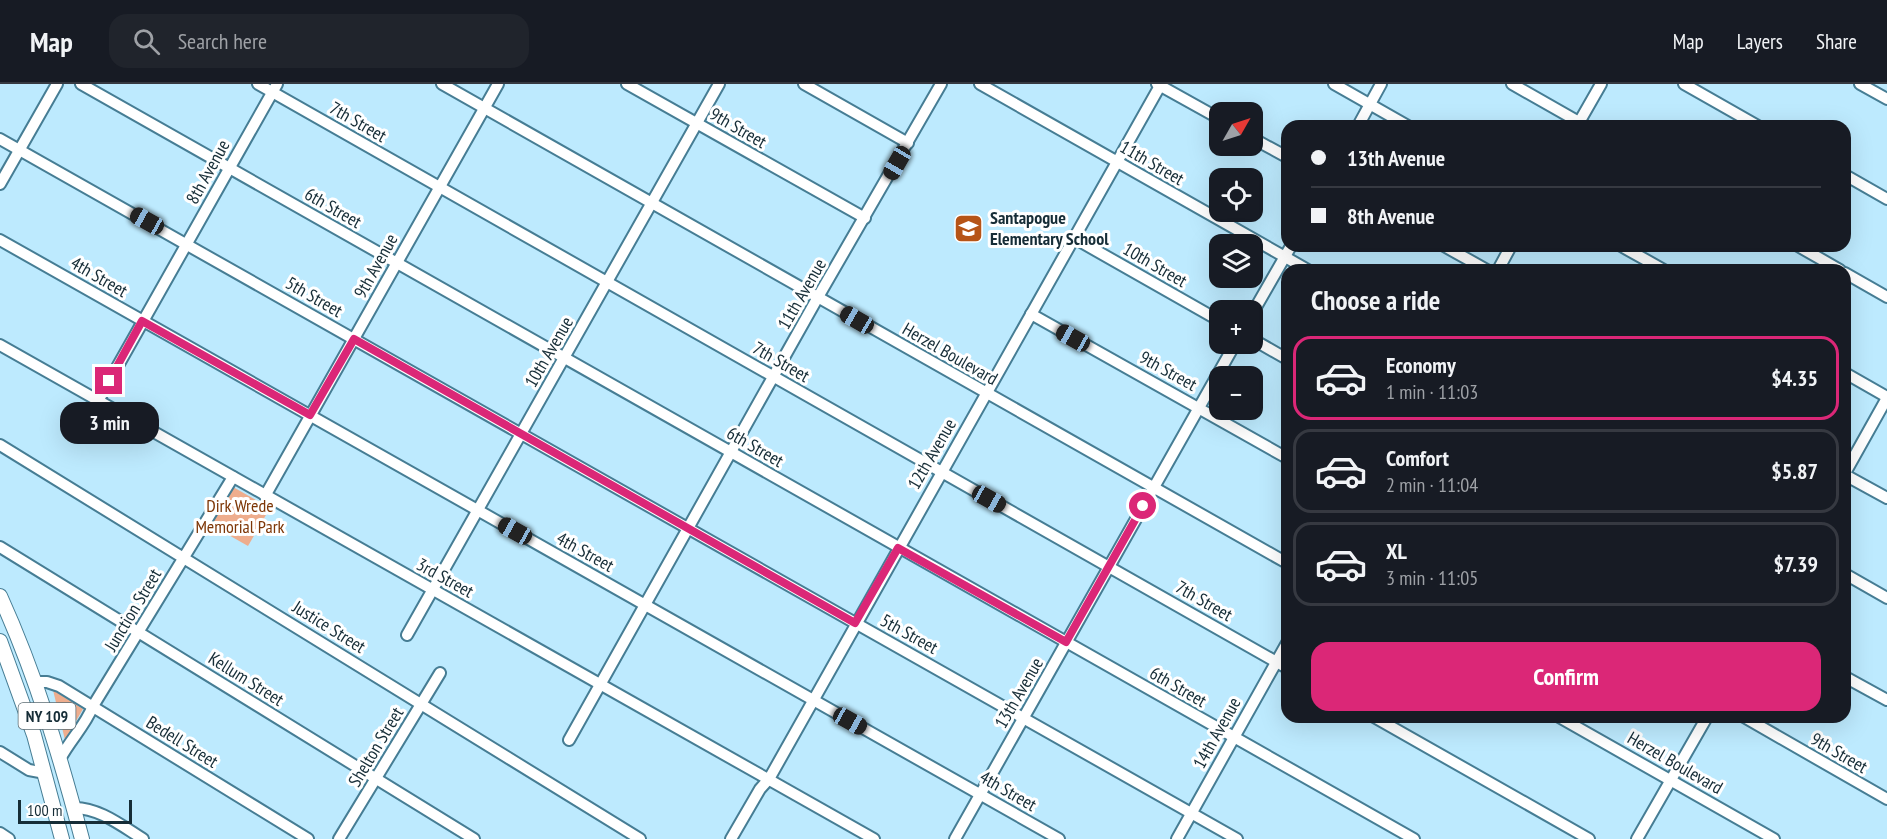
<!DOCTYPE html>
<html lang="en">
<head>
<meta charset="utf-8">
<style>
  body { margin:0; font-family:"PT Sans Narrow",sans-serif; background:#20242c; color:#f1f3f6; height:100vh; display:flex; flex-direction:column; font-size:22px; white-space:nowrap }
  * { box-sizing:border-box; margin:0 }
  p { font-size:20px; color:#9ea1a6 }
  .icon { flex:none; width:33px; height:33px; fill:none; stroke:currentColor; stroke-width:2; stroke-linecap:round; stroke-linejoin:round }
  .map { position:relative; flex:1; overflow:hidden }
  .sheet { position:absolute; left:1281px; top:180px; width:570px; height:459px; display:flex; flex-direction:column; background:#171b24; border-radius:18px; box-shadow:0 6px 24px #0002 }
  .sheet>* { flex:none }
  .banner { position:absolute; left:1281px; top:36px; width:570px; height:132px; border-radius:18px; box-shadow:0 6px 24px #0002; display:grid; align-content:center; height:132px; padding:0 30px; background:#171b24 }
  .needle { width:39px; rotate:51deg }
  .buttons { position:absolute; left:1209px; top:18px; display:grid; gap:12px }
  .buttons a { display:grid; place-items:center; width:54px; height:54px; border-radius:12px; background:#171b24; box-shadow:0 6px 24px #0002; font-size:30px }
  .scale { position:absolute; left:18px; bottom:15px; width:114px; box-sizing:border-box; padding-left:6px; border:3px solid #162d37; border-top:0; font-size:16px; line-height:21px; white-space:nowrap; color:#162d37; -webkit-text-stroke:4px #fff; paint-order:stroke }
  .end { position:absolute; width:27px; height:27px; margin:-14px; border:8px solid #db2777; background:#fff; box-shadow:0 0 0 3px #fff }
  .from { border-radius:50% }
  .bubble { position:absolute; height:42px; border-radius:18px; background:#171b24; box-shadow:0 6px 24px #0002; font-size:20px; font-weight:600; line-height:42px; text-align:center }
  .car { position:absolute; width:18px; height:36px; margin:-18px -9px; border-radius:8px; box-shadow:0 0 4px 2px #0007; background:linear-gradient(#222 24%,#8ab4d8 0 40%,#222 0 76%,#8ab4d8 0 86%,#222 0) }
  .banner b { display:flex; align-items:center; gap:21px; height:57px; font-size:22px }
  .banner b+b { border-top:2px solid #363941 }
  .banner i { width:15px; height:15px; background:#f1f3f6 }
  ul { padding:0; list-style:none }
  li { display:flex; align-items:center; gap:18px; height:84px; margin:0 12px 9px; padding:0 18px; border:3px solid #363941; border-radius:18px }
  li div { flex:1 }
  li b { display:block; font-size:22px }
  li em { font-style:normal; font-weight:600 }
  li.selected { border-color:#db2777 }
  li>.icon { width:54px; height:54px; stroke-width:1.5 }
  h2 { padding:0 30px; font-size:27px; line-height:72px }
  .action { display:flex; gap:12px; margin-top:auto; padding:12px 30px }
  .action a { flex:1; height:69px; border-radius:18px; background:#db2777; color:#fff; font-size:24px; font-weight:600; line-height:69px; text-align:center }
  header { display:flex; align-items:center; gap:36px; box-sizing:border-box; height:84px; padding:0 30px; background:#171b24; border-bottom:2px solid #363941 }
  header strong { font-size:28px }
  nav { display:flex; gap:33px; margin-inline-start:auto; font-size:21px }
  .search { width:420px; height:54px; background:#20242c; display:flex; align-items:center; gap:15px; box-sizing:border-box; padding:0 21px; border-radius:18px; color:#9ea1a6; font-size:22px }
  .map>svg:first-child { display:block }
</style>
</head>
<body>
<header>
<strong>Map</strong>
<div class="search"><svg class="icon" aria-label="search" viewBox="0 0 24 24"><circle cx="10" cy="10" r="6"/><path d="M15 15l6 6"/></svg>Search here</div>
<nav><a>Map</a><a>Layers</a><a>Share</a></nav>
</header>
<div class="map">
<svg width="1887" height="755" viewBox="0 0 1887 755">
  <rect width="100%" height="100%" fill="#bdeafe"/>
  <g fill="#eead8d">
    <polygon points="233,403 270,424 248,462 211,441"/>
    <polygon points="53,606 83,625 65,656"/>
  </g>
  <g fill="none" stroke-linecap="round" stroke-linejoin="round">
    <defs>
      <g id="minor">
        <polyline points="81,0 1414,755"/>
        <polyline points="258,0 1287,584"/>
        <polyline points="442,0 1287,479"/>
        <polyline points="627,0 865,134"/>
        <polyline points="804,0 908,59"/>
        <polyline points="980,0 1308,186"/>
        <polyline points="1157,0 1220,35"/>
        <polyline points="1334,0 1408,42"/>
        <polyline points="1512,0 1586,42"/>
        <polyline points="1684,0 1758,42"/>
        <polyline points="1860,0 1887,15"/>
        <polyline points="1358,42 1381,0"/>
        <polyline points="1577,42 1601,0"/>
        <polyline points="1252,54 1287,73"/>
        <polyline points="0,55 1237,755"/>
        <polyline points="1845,91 1887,115"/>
        <polyline points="0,100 57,0"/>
        <polyline points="1074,154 1220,237"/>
        <polyline points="0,156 1059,755"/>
        <polyline points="1444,162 1487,186"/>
        <polyline points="1621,162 1664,186"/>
        <polyline points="1798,162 1840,186"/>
        <polyline points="1498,186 1511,162"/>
        <polyline points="1845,189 1887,213"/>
        <polyline points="1031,230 1287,374"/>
        <polyline points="1252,230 1291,162"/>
        <polyline points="1252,255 1287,275"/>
        <polyline points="0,261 874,755"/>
        <polyline points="1845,289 1887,313"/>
        <polyline points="98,317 277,0"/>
        <polyline points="0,361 640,755"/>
        <polyline points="1845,389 1887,314"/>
        <polyline points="1845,391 1887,414"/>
        <polyline points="265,412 498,0"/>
        <polyline points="0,463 474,755"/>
        <polyline points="1845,490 1887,514"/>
        <polyline points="407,551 719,0"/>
        <polyline points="1845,593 1887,616"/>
        <polyline points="36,598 47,598 59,602 308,755"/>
        <polyline points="1374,633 1589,755"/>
        <polyline points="1559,633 1774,755"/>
        <polyline points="1744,633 1887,715"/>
        <polyline points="569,656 818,213 941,0"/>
        <polyline points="0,668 29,686 45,689"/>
        <path d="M60,675C70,656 85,642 93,622L233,393"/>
        <path d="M73,724C98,723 122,742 143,755"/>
        <polyline points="0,749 9,755"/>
        <polyline points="339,755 440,589"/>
        <polyline points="731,755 760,705 769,695 1161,0"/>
        <polyline points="955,755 1235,260"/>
        <polyline points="1177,755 1287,559"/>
        <polyline points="1637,755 1707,633"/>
      </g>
      <g id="major">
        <path d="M0,512C36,591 60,672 82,755"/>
        <polyline points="0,557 34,651 62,755"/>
      </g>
    </defs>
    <use href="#minor" stroke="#467d94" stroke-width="14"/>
    <use href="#major" stroke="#467d94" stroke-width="16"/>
    <use href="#minor" stroke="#fff" stroke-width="10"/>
    <use href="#major" stroke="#fff" stroke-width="14"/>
  </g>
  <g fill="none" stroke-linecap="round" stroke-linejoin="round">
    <polyline stroke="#db2777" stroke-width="8" points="109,297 142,237 310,331 354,255 855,539 898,464 1066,558 1143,422"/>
  </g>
  <defs>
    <symbol id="school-square" viewBox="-11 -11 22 22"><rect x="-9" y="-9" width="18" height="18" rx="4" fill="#b65417" stroke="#fff"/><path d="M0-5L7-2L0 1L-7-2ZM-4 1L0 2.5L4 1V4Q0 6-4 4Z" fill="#fff"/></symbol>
  </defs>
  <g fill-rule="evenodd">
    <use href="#school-square" x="952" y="128" width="33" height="33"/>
  </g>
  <g text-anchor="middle" stroke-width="6" stroke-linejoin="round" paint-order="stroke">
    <rect fill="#fff" stroke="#5c6c73" stroke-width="1.5" x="18.5" y="619" width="57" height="26" rx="4.5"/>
    <g font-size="16" font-weight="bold" fill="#162d37">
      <text x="47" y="638">NY 109</text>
    </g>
    <g font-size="18" fill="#162d37" stroke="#fff">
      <text transform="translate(358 38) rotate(30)" y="6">7th Street</text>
      <text transform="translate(738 44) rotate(30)" y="6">9th Street</text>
      <text transform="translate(1152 79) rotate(30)" y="6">11th Street</text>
      <text transform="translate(208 88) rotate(-61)" y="6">8th Avenue</text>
      <text transform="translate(333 124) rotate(30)" y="6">6th Street</text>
      <text transform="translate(1155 181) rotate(30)" y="6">10th Street</text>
      <text transform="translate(376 182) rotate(-61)" y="6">9th Avenue</text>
      <text transform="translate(99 193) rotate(30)" y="6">4th Street</text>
      <text transform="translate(802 210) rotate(-60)" y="6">11th Avenue</text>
      <text transform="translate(314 213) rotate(30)" y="6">5th Street</text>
      <text transform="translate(549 268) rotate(-60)" y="6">10th Avenue</text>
      <text transform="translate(950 270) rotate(30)" y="6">Herzel Boulevard</text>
      <text transform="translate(781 278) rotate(30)" y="6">7th Street</text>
      <text transform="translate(1168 287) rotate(29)" y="6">9th Street</text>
      <text transform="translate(755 363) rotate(30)" y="6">6th Street</text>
      <text transform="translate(932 370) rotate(-60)" y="6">12th Avenue</text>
      <text transform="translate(585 468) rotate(29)" y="6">4th Street</text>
      <text transform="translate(445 494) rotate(29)" y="6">3rd Street</text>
      <text transform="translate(1204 517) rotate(30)" y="6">7th Street</text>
      <text transform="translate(133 526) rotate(-59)" y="6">Junction Street</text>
      <text transform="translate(329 543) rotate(32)" y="6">Justice Street</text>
      <text transform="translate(909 550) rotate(29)" y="6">5th Street</text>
      <text transform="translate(246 595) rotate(32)" y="6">Kellum Street</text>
      <text transform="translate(1178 603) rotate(30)" y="6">6th Street</text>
      <text transform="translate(1019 609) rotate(-60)" y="6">13th Avenue</text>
      <text transform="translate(1217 649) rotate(-61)" y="6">14th Avenue</text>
      <text transform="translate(182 658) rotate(32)" y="6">Bedell Street</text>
      <text transform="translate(376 663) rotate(-59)" y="6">Shelton Street</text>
      <text transform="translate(1839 669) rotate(30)" y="6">9th Street</text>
      <text transform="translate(1675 679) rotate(30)" y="6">Herzel Boulevard</text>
      <text transform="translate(1008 707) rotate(30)" y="6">4th Street</text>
    </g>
    <g font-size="18" font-weight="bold" fill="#162d37" stroke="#fff" text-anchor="start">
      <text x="990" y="140">Santapogue<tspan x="990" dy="21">Elementary School</tspan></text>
    </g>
    <g font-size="18" fill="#7d3606" stroke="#fff">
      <text x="240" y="428">Dirk Wrede<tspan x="240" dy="21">Memorial Park</tspan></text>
    </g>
  </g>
</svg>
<div class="buttons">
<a><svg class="needle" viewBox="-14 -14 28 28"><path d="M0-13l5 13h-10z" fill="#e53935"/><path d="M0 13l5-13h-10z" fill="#9ea1a6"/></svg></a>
<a><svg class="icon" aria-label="locate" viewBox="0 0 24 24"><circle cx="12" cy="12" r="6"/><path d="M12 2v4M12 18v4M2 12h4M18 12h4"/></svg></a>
<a><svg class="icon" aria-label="layers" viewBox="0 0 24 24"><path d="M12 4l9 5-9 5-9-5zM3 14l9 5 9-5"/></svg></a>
<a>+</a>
<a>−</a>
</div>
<div class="scale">100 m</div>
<i class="end from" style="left:1143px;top:422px"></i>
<i class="end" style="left:109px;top:297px"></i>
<div class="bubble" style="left:60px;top:318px;width:99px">3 min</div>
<i class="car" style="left:897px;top:79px;rotate:210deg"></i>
<i class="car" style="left:147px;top:137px;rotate:299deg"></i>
<i class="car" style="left:857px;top:236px;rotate:300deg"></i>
<i class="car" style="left:1073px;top:254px;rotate:299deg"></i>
<i class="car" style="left:989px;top:415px;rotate:119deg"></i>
<i class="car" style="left:515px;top:447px;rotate:299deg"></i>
<i class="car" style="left:850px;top:637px;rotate:119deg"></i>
<div class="banner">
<b><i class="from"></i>13th Avenue</b>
<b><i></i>8th Avenue</b>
</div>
<section class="sheet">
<h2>Choose a ride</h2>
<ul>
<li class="selected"><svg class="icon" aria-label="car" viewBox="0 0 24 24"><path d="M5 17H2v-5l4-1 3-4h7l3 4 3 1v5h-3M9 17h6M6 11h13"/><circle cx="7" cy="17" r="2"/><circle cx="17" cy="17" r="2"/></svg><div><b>Economy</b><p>1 min · 11:03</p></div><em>$4.35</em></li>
<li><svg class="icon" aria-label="car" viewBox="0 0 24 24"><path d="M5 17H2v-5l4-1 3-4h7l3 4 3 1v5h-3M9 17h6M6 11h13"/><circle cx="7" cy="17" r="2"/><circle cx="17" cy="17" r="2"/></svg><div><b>Comfort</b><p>2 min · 11:04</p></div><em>$5.87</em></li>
<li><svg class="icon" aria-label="car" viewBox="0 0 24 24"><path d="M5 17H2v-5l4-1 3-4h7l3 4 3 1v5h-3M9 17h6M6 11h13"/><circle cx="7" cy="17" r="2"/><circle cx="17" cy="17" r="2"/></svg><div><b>XL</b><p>3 min · 11:05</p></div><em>$7.39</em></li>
</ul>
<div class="action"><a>Confirm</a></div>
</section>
</div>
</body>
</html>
